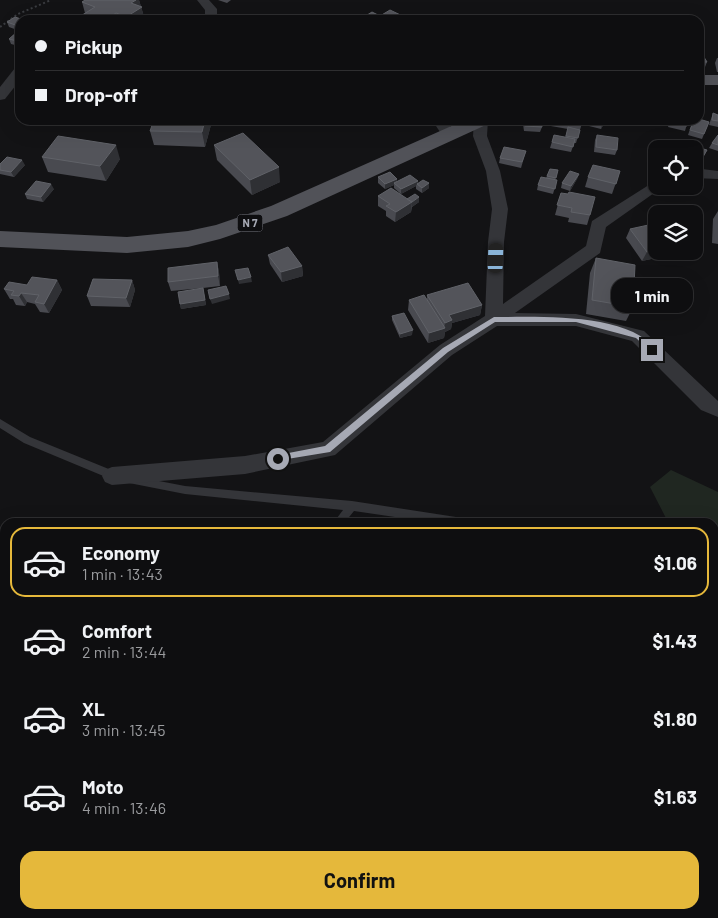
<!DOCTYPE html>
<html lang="en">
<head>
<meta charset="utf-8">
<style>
  body { margin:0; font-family:Barlow,sans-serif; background:#171719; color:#f1f3f6; height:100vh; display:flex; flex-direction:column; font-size:19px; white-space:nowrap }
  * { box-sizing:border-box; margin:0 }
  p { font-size:16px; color:#9b9c9f }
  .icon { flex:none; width:28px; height:28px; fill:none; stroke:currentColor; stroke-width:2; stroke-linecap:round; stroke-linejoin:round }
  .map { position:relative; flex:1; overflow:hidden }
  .drawer { position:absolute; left:0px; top:518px; width:719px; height:401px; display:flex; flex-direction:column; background:#0e0e10; border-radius:15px 15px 0 0; box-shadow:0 5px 20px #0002,0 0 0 1px #2e2e30 }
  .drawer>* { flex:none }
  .guide { position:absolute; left:15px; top:15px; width:689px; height:110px; border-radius:15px; box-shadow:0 5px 20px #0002,0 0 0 1px #2e2e30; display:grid; align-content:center; height:110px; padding:0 20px; background:#0e0e10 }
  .buttons { position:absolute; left:648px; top:140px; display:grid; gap:10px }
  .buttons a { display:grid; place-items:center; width:55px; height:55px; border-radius:10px; background:#0e0e10; box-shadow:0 5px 20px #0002,0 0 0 1px #2e2e30; font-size:25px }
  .end { position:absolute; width:22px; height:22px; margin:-11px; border:6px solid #a6a9b4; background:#111; box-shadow:0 0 0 2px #111 }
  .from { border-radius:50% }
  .bubble { position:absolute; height:35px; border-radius:15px; background:#0e0e10; box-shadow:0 5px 20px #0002,0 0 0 1px #2e2e30; font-size:16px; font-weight:700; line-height:35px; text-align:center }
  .car { position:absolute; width:15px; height:30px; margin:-15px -8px; border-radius:6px; box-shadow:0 0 4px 1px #0007; background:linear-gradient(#222 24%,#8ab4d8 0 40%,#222 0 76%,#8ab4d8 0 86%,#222 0) }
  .guide b { display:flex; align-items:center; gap:18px; height:48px; font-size:19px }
  .guide b+b { border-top:1px solid #2e2e30 }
  .guide i { width:12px; height:12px; background:#f1f3f6 }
  ul { padding:9px 0 0; list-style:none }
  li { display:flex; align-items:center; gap:15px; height:70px; margin:0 10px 8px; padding:0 10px; border:2px solid transparent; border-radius:15px }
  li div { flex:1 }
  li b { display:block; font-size:19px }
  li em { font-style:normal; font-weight:700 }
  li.selected { border-color:#e5b83b }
  li>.icon { width:45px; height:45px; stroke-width:1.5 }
  .primary-button { display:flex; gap:10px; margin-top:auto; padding:10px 20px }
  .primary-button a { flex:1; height:58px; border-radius:15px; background:#e5b83b; color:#111; font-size:20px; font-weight:700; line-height:58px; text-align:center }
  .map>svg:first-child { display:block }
</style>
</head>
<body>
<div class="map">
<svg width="718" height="918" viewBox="0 0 718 918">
  <rect width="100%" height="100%" fill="#131315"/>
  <g fill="#202721">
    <polygon points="671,470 718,492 718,649 714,645 714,522 668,522 650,487"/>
    <polygon points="5,727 5,914 290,914 286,918 0,918 0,731"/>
  </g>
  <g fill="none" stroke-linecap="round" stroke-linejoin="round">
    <polyline stroke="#3a3c40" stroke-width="2" stroke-dasharray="2 2.5" stroke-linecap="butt" points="0,27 18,14 51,0"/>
    <g fill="#343539" fill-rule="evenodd">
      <polygon points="0,419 30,437 121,474 122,477 121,480 117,481 113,480 24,443 0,428"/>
      <polygon points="133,476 185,486 352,501 456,517 460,519 461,522 429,522 354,511 345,522 334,522 343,510 185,494 129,483 128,480 129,477"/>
      <polygon points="714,667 718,669 718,683 714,681"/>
      <polygon points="5,815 5,831 0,834 0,818"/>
      <polygon points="5,862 5,879 0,881 0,864"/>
      <polygon points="95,914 110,914 108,918 93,918"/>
      <rect x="581" y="914" width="14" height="4"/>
    </g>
    <g fill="#343539" fill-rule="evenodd">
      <polygon points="197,0 209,0 217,9 217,16 214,20 201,20 205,15 205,10"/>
      <polygon points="20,67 20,80 5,99 0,100 0,87 15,68"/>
      <polygon points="432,120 446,120 456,135 454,138 444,138"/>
      <polygon points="474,120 488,120 487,136 500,171 508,209 504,242 503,304 586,246 592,221 652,183 656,181 656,186 664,186 606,227 600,253 515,313 576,314 644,331 718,401 718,417 701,410 632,341 576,326 497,326 452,355 335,455 245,474 112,485 105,482 102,476 105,470 112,467 245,456 323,442 440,345 485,316 488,242 492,209 486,171 473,136"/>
      <polygon points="694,168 718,171 718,179 694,178"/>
    </g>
    <g fill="#515258" fill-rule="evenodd">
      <rect x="699" y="75" width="19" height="10"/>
      <polygon points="465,120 491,120 488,124 287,216 220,239 188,247 127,253 0,247 0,231 127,237 188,231 216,225 271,206"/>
    </g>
  </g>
  <g fill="#494a50">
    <polygon points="85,0 139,0 145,20 76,20 76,19 85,13 82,2"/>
    <polygon points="218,0 231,0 227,3"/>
    <polygon points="15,17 20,31 9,27 7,22"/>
    <polygon points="17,32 19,46 11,44 9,39"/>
    <polygon points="699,49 707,62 703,72 699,72"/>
    <polygon points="717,58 718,58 718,72 717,72 715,63"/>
    <polygon points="713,113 718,115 718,127 709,125"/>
    <polygon points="524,120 541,120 542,127 540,132 524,131 523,124"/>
    <polygon points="546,120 583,120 576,143 574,143 571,152 550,148 554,135 565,137 568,129 545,125"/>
    <polygon points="591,120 606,120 601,129 589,126"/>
    <polygon points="670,120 688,120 685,131 668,127"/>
    <polygon points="693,120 709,122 702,139 688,135"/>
    <polygon points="212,121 205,147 154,145 150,131"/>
    <polygon points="597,135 617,150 615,155 594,152 595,140"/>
    <polygon points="718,135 718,151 709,148 712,143"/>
    <polygon points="214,145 280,182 252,195 217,160"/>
    <polygon points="694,149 707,150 698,167 694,166"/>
    <polygon points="526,151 521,168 499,163 500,158"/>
    <polygon points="42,157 120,159 106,181 48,172"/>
    <polygon points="0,164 25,165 14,177 0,174"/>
    <polygon points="550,169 558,170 555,180 557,180 553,194 537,190 538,185 546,178"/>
    <polygon points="620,171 612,194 585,187 588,177"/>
    <polygon points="579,174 577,179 570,191 561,188 562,183"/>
    <polygon points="378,177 397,179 397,181 418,183 429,183 429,188 422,193 416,189 416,186 401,194 394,188 394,185 385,189 378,183"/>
    <polygon points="54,189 43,202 27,199 25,194"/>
    <polygon points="561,193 590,215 587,225 568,222 569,218 555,215"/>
    <polygon points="378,196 407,199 419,202 412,207 411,212 395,222 386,216 386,211 378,206"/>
    <polygon points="718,211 718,244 712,243 713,219"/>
    <polygon points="630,229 656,251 668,251 665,256 642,261 626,238"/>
    <polygon points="268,255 302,266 303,276 282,282 270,264"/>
    <polygon points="596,258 633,307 626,321 586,314 590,273"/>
    <polygon points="217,262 219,272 220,286 203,288 206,305 181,309 180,304 203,288 171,291 168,282"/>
    <polygon points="57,280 62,290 49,313 40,312 35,304 27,302 25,306 16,305 13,299 10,299 4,289"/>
    <polygon points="132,280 135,290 130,307 91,306 87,296"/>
    <polygon points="427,295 482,305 480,315 452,323 451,329 445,332 444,338 428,343 408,310 409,300 427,300"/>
    <polygon points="392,316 412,335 400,338 392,320"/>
  </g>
  <g fill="#2f3034">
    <polygon points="136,0 139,0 145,20 127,20 126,17 131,3"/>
    <polygon points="116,13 118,20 106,20"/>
    <polygon points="20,39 20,45 19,46 17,41"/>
    <polygon points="205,120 212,121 205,147 202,132"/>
    <polygon points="605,120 606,120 601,129 602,124"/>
    <polygon points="116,145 120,159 106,181 100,166"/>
    <polygon points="22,160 25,165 14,177 11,172"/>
    <polygon points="279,167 280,182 252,195 250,180"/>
    <polygon points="579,174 577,179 570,191 571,186"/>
    <polygon points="397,179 397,184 394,183 394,185 385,189 385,184"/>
    <polygon points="418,181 418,185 417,184 416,186 401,194 401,189"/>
    <polygon points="429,183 429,188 422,193 422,188"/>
    <polygon points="51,184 54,189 43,202 41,197"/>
    <polygon points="419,197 419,202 412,207 412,202"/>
    <polygon points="412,202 411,212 395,222 396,212"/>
    <polygon points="656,249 656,251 668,251 665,256 642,261 647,252"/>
    <polygon points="217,262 219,272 220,286 218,276"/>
    <polygon points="302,266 303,276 282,282 281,272"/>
    <polygon points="251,277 252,282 239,284 238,280"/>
    <polygon points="57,280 62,290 49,313 44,304"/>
    <polygon points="132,280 135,290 130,307 126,298"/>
    <polygon points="203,288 206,305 181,309 180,304"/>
    <polygon points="21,293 27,302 25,306 19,296"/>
    <polygon points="229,294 230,299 212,304 210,299"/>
    <polygon points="482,305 480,315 452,323 451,329 445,332 444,338 428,343 429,333 444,329 445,323 449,315"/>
    <polygon points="413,330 412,335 400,338 400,334"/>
    <polygon points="0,547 3,549 5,561 5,590 0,565"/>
    <polygon points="5,609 5,618 0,620 0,611"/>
    <polygon points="5,671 5,679 0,681 0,673"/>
  </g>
  <g fill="#53545a" stroke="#606268">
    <polygon points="85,0 136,0 131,3 142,7 126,17 116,13 106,20 78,20 76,19 95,7 82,2"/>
    <polygon points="390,10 411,20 359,20 372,12 380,16"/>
    <polygon points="15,17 24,20 20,20 20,25 18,26 7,22"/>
    <polygon points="610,19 611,20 597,20"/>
    <polygon points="17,32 20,33 20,39 17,41 9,39"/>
    <polygon points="699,49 707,62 699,62"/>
    <polygon points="713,113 718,115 718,121 712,120"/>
    <polygon points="699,119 709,122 704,134 690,130 694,120"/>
    <polygon points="154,120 205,120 202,132 150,131"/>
    <polygon points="524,120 541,120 542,127 525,126"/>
    <polygon points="590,120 605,120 602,124"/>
    <polygon points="671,120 688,120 687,126 670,122"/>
    <polygon points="568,127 580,130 578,138 566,136"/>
    <polygon points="243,133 279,167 250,180 214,145"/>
    <polygon points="554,135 575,139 573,147 552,142"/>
    <polygon points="597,135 618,138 617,150 596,147"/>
    <polygon points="718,135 718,145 712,143"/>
    <polygon points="58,136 116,145 100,166 42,157"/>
    <polygon points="693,146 707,150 700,162 694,160 694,149 691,149"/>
    <polygon points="504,147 526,151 522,162 500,158"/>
    <polygon points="7,157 22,160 11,172 0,170 0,164"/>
    <polygon points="593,165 620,171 616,184 588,177"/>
    <polygon points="550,169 558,170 556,178 547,176"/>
    <polygon points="570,171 579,174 571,186 562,183"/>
    <polygon points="390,172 397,179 385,184 378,177"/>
    <polygon points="410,175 418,181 401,189 394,183"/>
    <polygon points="541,177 557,180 555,189 538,185"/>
    <polygon points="423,180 429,183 422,188 417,184"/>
    <polygon points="36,181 51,184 41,197 25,194"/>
    <polygon points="391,188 412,202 396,212 386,206 390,204 378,196"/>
    <polygon points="569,192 595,197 590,215 571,212 572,208 557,205 561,193 568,194"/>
    <polygon points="415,194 419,197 412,202 407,199"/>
    <polygon points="653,224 656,228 656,249 647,252 630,229"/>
    <polygon points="288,247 302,266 281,272 268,255"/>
    <polygon points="596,258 635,265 633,307 592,300"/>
    <polygon points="217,262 218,276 168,282 168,268"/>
    <polygon points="248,268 251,277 238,280 235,270"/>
    <polygon points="32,277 57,280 44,304 35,302 39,295 21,293 19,296 11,295 14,291 4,289 9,282 27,285"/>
    <polygon points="93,279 132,280 126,298 87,296"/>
    <polygon points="468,283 482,305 449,315 452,320 445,323 427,295"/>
    <polygon points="226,286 229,294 210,299 208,290"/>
    <polygon points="203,288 205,300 180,304 178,292"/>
    <polygon points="424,295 445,328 429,333 409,300"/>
    <polygon points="404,313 413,330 400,334 392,316"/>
    <polygon points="0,565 5,590 5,609 0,611"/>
    <polygon points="5,641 5,671 0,673 0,643"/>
  </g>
  <path fill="#a6a9b4" d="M494,317C536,317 629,312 656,350L650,351L636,338L576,322H495L448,352L330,452L275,461L274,459L278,455L325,446L443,348Z"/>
  <g text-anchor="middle" stroke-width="5" stroke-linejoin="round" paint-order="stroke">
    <rect fill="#0e0e10" stroke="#787a83" stroke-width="1" x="237.5" y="214.5" width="25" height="17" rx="4"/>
    <g font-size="11" font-weight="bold" fill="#a6a9b4">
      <text x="250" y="227">N 7</text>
    </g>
  </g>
</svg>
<div class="buttons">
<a><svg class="icon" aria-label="locate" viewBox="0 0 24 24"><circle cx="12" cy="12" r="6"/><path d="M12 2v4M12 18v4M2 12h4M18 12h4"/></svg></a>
<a><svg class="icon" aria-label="layers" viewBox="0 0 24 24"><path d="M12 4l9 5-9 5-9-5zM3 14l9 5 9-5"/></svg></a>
</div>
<i class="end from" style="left:278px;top:459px"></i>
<i class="end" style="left:652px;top:350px"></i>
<div class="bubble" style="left:611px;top:278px;width:82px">1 min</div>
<i class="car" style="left:496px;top:258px;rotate:2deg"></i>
<div class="guide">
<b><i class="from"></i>Pickup</b>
<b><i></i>Drop-off</b>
</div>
<section class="drawer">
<ul>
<li class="selected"><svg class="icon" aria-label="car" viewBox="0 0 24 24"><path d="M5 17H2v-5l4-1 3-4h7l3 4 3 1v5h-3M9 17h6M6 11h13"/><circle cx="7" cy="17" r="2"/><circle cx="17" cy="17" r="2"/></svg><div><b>Economy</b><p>1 min · 13:43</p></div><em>$1.06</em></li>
<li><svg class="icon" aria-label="car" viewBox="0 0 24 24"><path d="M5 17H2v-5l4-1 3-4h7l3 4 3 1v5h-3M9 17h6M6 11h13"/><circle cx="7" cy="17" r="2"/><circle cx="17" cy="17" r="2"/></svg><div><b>Comfort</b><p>2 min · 13:44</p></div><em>$1.43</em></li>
<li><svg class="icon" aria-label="car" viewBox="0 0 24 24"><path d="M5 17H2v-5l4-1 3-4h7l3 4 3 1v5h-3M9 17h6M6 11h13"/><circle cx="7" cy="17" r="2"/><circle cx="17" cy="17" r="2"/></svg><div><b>XL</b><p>3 min · 13:45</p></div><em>$1.80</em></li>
<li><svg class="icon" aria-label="car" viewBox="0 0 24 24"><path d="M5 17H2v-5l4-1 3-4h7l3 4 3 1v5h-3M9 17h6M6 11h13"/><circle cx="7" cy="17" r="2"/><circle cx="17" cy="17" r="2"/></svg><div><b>Moto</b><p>4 min · 13:46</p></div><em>$1.63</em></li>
</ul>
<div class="primary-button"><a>Confirm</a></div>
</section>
</div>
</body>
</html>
